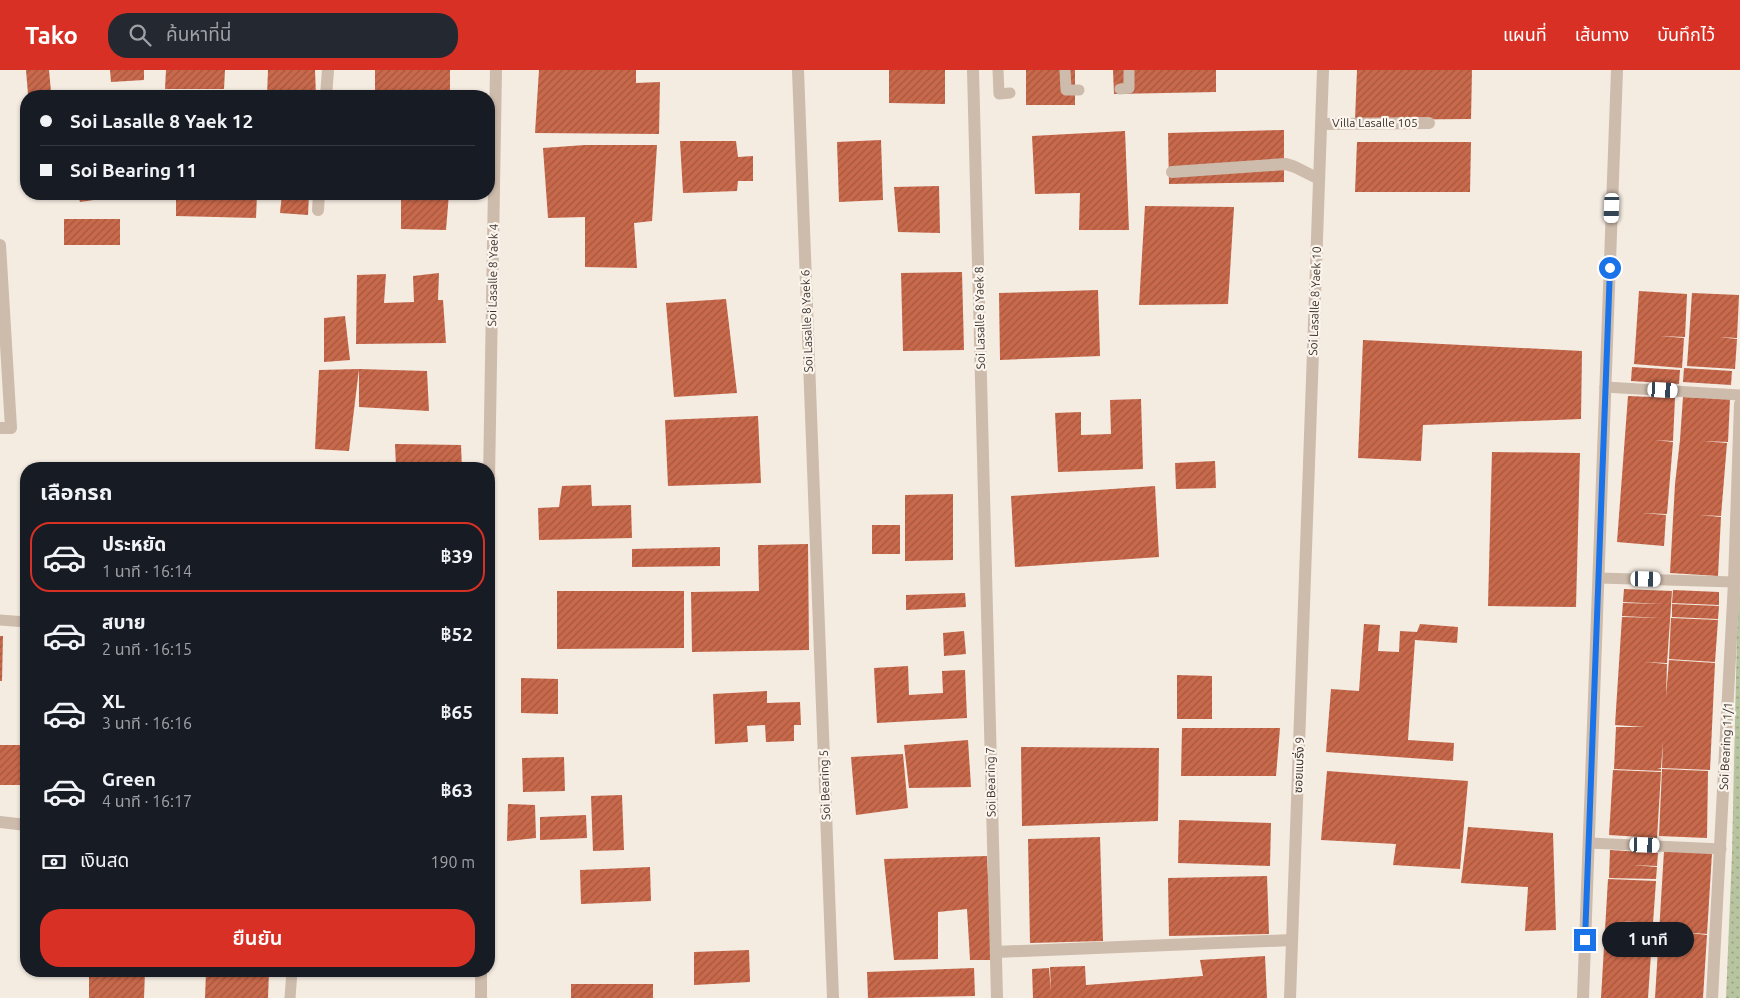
<!DOCTYPE html>
<html lang="th">
<head>
<meta charset="utf-8">
<style>
  body { margin:0; font-family:Ubuntu,"Noto Sans Thai",sans-serif; background:#242831; color:#f1f3f6; height:100vh; display:flex; flex-direction:column; font-size:19px; white-space:nowrap }
  * { box-sizing:border-box; margin:0 }
  p { font-size:16px; color:#9ea1a6 }
  .icon { flex:none; width:28px; height:28px; fill:none; stroke:currentColor; stroke-width:2; stroke-linecap:round; stroke-linejoin:round }
  .map { position:relative; flex:1; overflow:hidden }
  .side { position:absolute; left:20px; top:392px; width:475px; height:515px; display:flex; flex-direction:column; background:#171b24; border-radius:20px; box-shadow:0 1px 4px #0004 }
  .side>* { flex:none }
  .hud { position:absolute; left:20px; top:20px; width:475px; height:110px; border-radius:20px; box-shadow:0 1px 4px #0004; display:grid; align-content:center; height:110px; padding:0 20px; background:#171b24 }
  .end { position:absolute; width:22px; height:22px; margin:-11px; border:6px solid #1a73e8; background:#fff; box-shadow:0 0 0 2px #fff }
  .from { border-radius:50% }
  .bubble { position:absolute; height:35px; border-radius:18px; background:#171b24; box-shadow:0 1px 4px #0004; font-size:16px; font-weight:600; line-height:35px; text-align:center }
  .car { position:absolute; width:15px; height:30px; margin:-15px -8px; border-radius:6px; box-shadow:0 0 4px 1px #0007; background:linear-gradient(#fff 24%,#345 0 40%,#fff 0 76%,#345 0 86%,#fff 0) }
  .hud b { display:flex; align-items:center; gap:18px; height:48px; font-size:19px }
  .hud b+b { border-top:1px solid #363941 }
  .hud i { width:12px; height:12px; background:#f1f3f6 }
  ul { padding:0; list-style:none }
  li { display:flex; align-items:center; gap:15px; height:70px; margin:0 10px 8px; padding:0 10px; border:2px solid transparent; border-radius:20px }
  li div { flex:1 }
  li b { display:block; font-size:19px }
  li em { font-style:normal; font-weight:600 }
  li.selected { border-color:#d93025 }
  li>.icon { width:45px; height:45px; stroke-width:1.5 }
  h2 { padding:0 20px; font-size:22px; line-height:60px }
  .pay { display:flex; align-items:center; gap:12px; height:55px; padding:0 20px; font-size:19px }
  .pay p { margin-inline-start:auto }
  .cta { display:flex; gap:10px; margin-top:auto; padding:10px 20px }
  .cta a { flex:1; height:58px; border-radius:20px; background:#d93025; color:#fff; font-size:20px; font-weight:600; line-height:58px; text-align:center }
  header { display:flex; align-items:center; gap:30px; box-sizing:border-box; height:70px; padding:0 25px; background:#d93025; color:#fff }
  header strong { font-size:24px }
  nav { display:flex; gap:28px; margin-inline-start:auto; font-size:18px }
  .search { width:350px; height:45px; background:#242831; display:flex; align-items:center; gap:12px; box-sizing:border-box; padding:0 18px; border-radius:20px; color:#9ea1a6; font-size:19px }
  .map>svg:first-child { display:block }
</style>
</head>
<body>
<header>
<strong>Tako</strong>
<div class="search"><svg class="icon" aria-label="search" viewBox="0 0 24 24"><circle cx="10" cy="10" r="6"/><path d="M15 15l6 6"/></svg>ค้นหาที่นี่</div>
<nav><a>แผนที่</a><a>เส้นทาง</a><a>บันทึกไว้</a></nav>
</header>
<div class="map">
<svg width="1740" height="928" viewBox="0 0 1740 928">
  <defs>
    <pattern id="grass-dots" width="8" height="8" patternUnits="userSpaceOnUse" patternTransform="scale(1.25)"><rect width="8" height="8" fill="#b8c4a0"/><path d="M2 2h.1M6 6h.1" fill="none" stroke="#97a083" stroke-width="1.8" stroke-linecap="round"/></pattern>
    <pattern id="building-hatch" width="6" height="6" patternUnits="userSpaceOnUse" patternTransform="scale(1.25)"><rect width="6" height="6" fill="#c8694b"/><path d="M-1 1l2-2M0 6l6-6M5 7l2-2" fill="none" stroke="#a4573f"/></pattern>
  </defs>
  <rect width="100%" height="100%" fill="#f4ebe1"/>
  <polygon fill="url(#grass-dots)" points="1740,508 1740,928 1726,928 1732,784 1737,562"/>
  <g fill="url(#building-hatch)">
    <polygon points="26,0 49,0 51,22 28,24"/>
    <polygon points="110,0 144,0 144,10 111,12"/>
    <polygon points="166,0 225,0 224,19 165,19"/>
    <polygon points="268,0 315,0 316,26 267,26"/>
    <rect x="375" y="0" width="75" height="26"/>
    <polygon points="539,0 636,0 636,13 660,12 659,64 535,63"/>
    <polygon points="889,0 945,0 945,34 889,33"/>
    <rect x="1026" y="0" width="49" height="35"/>
    <polygon points="1113,0 1216,0 1216,22 1114,24"/>
    <polygon points="1357,0 1472,0 1471,49 1355,50"/>
    <polygon points="1284,60 1284,112 1169,114 1168,63"/>
    <polygon points="1125,61 1129,160 1079,160 1080,123 1035,124 1032,66"/>
    <polygon points="881,70 883,130 839,132 837,72"/>
    <polygon points="680,71 736,71 738,87 753,86 753,111 738,111 737,121 683,123"/>
    <polygon points="1357,72 1471,72 1470,122 1355,122"/>
    <polygon points="585,75 657,75 652,151 634,153 637,198 585,197 585,147 548,148 543,78"/>
    <polygon points="939,116 940,163 898,162 894,117"/>
    <polygon points="78,124 128,124 128,125 80,132"/>
    <polygon points="176,124 257,124 256,148 176,146"/>
    <polygon points="282,124 309,124 308,145 280,143"/>
    <polygon points="401,124 449,124 446,160 401,159"/>
    <polygon points="1145,136 1234,137 1228,234 1139,235"/>
    <rect x="64" y="149" width="56" height="26"/>
    <polygon points="962,202 964,280 903,281 901,203"/>
    <polygon points="439,203 438,230 443,230 446,273 356,274 357,205 386,204 384,233 414,232 413,206"/>
    <polygon points="1098,220 1100,286 1000,290 999,223"/>
    <polygon points="1639,221 1687,224 1685,267 1659,266 1684,268 1682,298 1634,294"/>
    <polygon points="1692,223 1739,225 1737,268 1719,267 1737,269 1735,299 1687,296"/>
    <polygon points="726,229 737,323 674,327 666,233"/>
    <polygon points="345,246 350,290 324,292 324,248"/>
    <polygon points="1363,270 1582,281 1581,349 1423,355 1421,391 1358,388"/>
    <polygon points="1632,297 1680,300 1679,314 1631,311"/>
    <polygon points="1684,298 1732,301 1731,315 1683,312"/>
    <polygon points="359,299 427,301 429,341 359,337"/>
    <polygon points="359,299 349,381 315,379 319,300"/>
    <polygon points="1628,326 1675,328 1673,371 1655,370 1673,372 1667,444 1641,443 1666,445 1664,476 1617,472"/>
    <polygon points="1683,327 1730,329 1728,372 1702,371 1727,373 1721,446 1699,445 1721,447 1718,506 1670,503 1675,414 1680,370"/>
    <polygon points="1141,329 1143,399 1058,402 1055,343 1081,342 1081,365 1111,364 1110,330"/>
    <polygon points="758,346 761,413 668,416 665,350"/>
    <polygon points="395,374 461,375 462,399 396,397"/>
    <polygon points="1492,382 1580,383 1576,537 1488,536"/>
    <polygon points="1215,391 1216,418 1176,419 1175,393"/>
    <polygon points="591,415 592,436 631,435 632,468 539,470 538,438 559,437 562,416"/>
    <polygon points="1155,416 1159,487 1015,497 1011,426"/>
    <polygon points="953,424 953,490 905,491 905,425"/>
    <rect x="872" y="455" width="28" height="29"/>
    <polygon points="808,474 809,580 692,582 691,522 759,521 758,475"/>
    <polygon points="720,477 720,496 632,497 632,479"/>
    <polygon points="1624,519 1672,521 1667,593 1644,592 1667,594 1666,627 1669,590 1715,593 1710,700 1662,698 1663,671 1661,698 1657,698 1661,699 1661,701 1614,699 1616,657 1645,657 1615,655 1622,547 1662,548 1622,546 1623,533 1663,534 1623,532"/>
    <polygon points="1673,520 1719,522 1719,535 1672,533"/>
    <polygon points="557,521 684,521 684,578 557,579"/>
    <polygon points="965,523 966,537 906,540 906,525"/>
    <polygon points="1672,534 1719,536 1718,549 1672,547"/>
    <polygon points="1671,548 1718,550 1715,592 1669,589"/>
    <polygon points="1364,554 1380,555 1378,581 1399,582 1400,561 1417,562 1420,554 1458,557 1457,573 1415,570 1408,670 1454,673 1453,691 1326,682 1331,619 1359,621"/>
    <polygon points="964,561 966,584 944,586 943,563"/>
    <polygon points="0,566 3,566 2,611 0,611"/>
    <polygon points="908,596 909,625 943,623 942,601 965,600 967,648 877,653 874,598"/>
    <polygon points="1177,605 1212,606 1212,649 1177,649"/>
    <polygon points="521,608 558,609 558,644 521,643"/>
    <polygon points="767,621 767,633 800,632 801,655 794,655 794,671 766,672 765,655 747,656 748,672 715,674 713,624"/>
    <polygon points="1182,658 1280,658 1276,706 1181,706"/>
    <polygon points="968,670 971,717 909,718 904,675"/>
    <rect x="0" y="675" width="26" height="40"/>
    <polygon points="1021,677 1159,678 1158,751 1022,756"/>
    <polygon points="903,684 908,738 856,745 851,687"/>
    <polygon points="564,687 565,721 523,722 522,688"/>
    <polygon points="1662,699 1708,701 1707,768 1659,766"/>
    <polygon points="1613,700 1661,702 1657,768 1609,765"/>
    <polygon points="1327,701 1468,711 1460,799 1393,795 1396,774 1321,770"/>
    <polygon points="622,725 624,780 593,781 591,726"/>
    <polygon points="508,734 535,735 536,768 507,771"/>
    <polygon points="586,745 587,768 540,770 540,747"/>
    <polygon points="1179,750 1271,753 1270,796 1178,793"/>
    <polygon points="1468,757 1553,763 1556,860 1525,861 1528,817 1461,813"/>
    <polygon points="1100,767 1103,871 1030,873 1028,769"/>
    <polygon points="1610,780 1658,783 1657,796 1632,795 1657,797 1656,809 1609,808"/>
    <polygon points="1664,781 1712,783 1707,864 1681,862 1707,865 1703,928 1655,928"/>
    <polygon points="987,786 992,890 970,890 967,839 938,842 938,889 894,890 884,789"/>
    <polygon points="650,797 651,831 581,834 580,800"/>
    <polygon points="1267,806 1269,864 1169,866 1168,808"/>
    <polygon points="1608,809 1656,811 1653,853 1618,851 1653,854 1648,928 1601,928"/>
    <polygon points="749,880 750,912 694,915 694,882"/>
    <polygon points="1265,886 1267,928 1033,928 1032,899 1049,898 1051,922 1050,897 1085,896 1086,915 1203,906 1200,890"/>
    <polygon points="974,898 975,926 868,928 867,902"/>
    <polygon points="89,901 145,901 144,928 89,928"/>
    <polygon points="206,901 269,901 268,928 205,928"/>
    <rect x="571" y="914" width="82" height="14"/>
  </g>
  <g fill="none" stroke-linecap="round" stroke-linejoin="round">
    <g stroke="#cdbbac" stroke-width="11">
      <polyline points="998,0 999,24 1010,23"/>
      <polyline points="1065,0 1066,20 1079,20"/>
      <polyline points="1120,19 1129,18 1129,0"/>
      <polyline points="1605,317 1740,325"/>
      <polyline points="1599,508 1734,512"/>
      <polyline points="0,550 26,552"/>
      <polyline points="1589,773 1721,779"/>
      <polyline points="290,928 292,901"/>
    </g>
    <g stroke="#cdbbac" stroke-width="12">
      <polyline points="798,0 833,928"/>
      <polyline points="973,0 997,928"/>
      <polyline points="326,26 328,0"/>
      <polyline points="1321,54 1429,53"/>
      <polyline points="1172,102 1286,94 1295,97 1319,109"/>
      <polyline points="318,140 319,124"/>
      <polyline points="0,175 11,358 0,358"/>
      <polyline points="489,409 496,0"/>
      <polyline points="0,752 26,755"/>
      <polyline points="996,882 1292,870"/>
      <polyline points="481,928 481,901"/>
      <polyline points="1290,928 1323,0"/>
      <polyline points="1583,928 1617,0"/>
      <polyline points="1712,928 1734,512 1740,334"/>
    </g>
  </g>
  <g fill="none" stroke-linecap="round" stroke-linejoin="round">
    <polyline stroke="#1a73e8" stroke-width="6" points="1585,870 1610,198"/>
  </g>
  <g text-anchor="middle" stroke-width="4.5" stroke-linejoin="round" paint-order="stroke">
    <g font-size="12" fill="#3b302b" stroke="#fbf5ee">
      <text x="1375" y="57">Villa Lasalle 105</text>
      <text transform="translate(493 205) rotate(-89)" y="4">Soi Lasalle 8 Yaek 4</text>
      <text transform="translate(1315 231) rotate(-88)" y="4">Soi Lasalle 8 Yaek 10</text>
      <text transform="translate(980 248) rotate(-91)" y="4">Soi Lasalle 8 Yaek 8</text>
      <text transform="translate(807 251) rotate(-92)" y="4">Soi Lasalle 8 Yaek 6</text>
      <text transform="translate(1726 676) rotate(-87)" y="4">Soi Bearing 11/1</text>
      <text transform="translate(1299 695) rotate(-88)" y="4">ซอยแบริ่ง 9</text>
      <text transform="translate(991 712) rotate(-91)" y="4">Soi Bearing 7</text>
      <text transform="translate(825 715) rotate(-92)" y="4">Soi Bearing 5</text>
    </g>
  </g>
</svg>
<i class="end from" style="left:1610px;top:198px"></i>
<i class="end" style="left:1585px;top:870px"></i>
<div class="bubble" style="left:1602px;top:852px;width:92px">1 นาที</div>
<i class="car" style="left:1612px;top:138px;rotate:182deg"></i>
<i class="car" style="left:1663px;top:320px;rotate:93deg"></i>
<i class="car" style="left:1646px;top:509px;rotate:91deg"></i>
<i class="car" style="left:1645px;top:775px;rotate:92deg"></i>
<div class="hud">
<b><i class="from"></i>Soi Lasalle 8 Yaek 12</b>
<b><i></i>Soi Bearing 11</b>
</div>
<section class="side">
<h2>เลือกรถ</h2>
<ul>
<li class="selected"><svg class="icon" aria-label="car" viewBox="0 0 24 24"><path d="M5 17H2v-5l4-1 3-4h7l3 4 3 1v5h-3M9 17h6M6 11h13"/><circle cx="7" cy="17" r="2"/><circle cx="17" cy="17" r="2"/></svg><div><b>ประหยัด</b><p>1 นาที · 16:14</p></div><em>฿39</em></li>
<li><svg class="icon" aria-label="car" viewBox="0 0 24 24"><path d="M5 17H2v-5l4-1 3-4h7l3 4 3 1v5h-3M9 17h6M6 11h13"/><circle cx="7" cy="17" r="2"/><circle cx="17" cy="17" r="2"/></svg><div><b>สบาย</b><p>2 นาที · 16:15</p></div><em>฿52</em></li>
<li><svg class="icon" aria-label="car" viewBox="0 0 24 24"><path d="M5 17H2v-5l4-1 3-4h7l3 4 3 1v5h-3M9 17h6M6 11h13"/><circle cx="7" cy="17" r="2"/><circle cx="17" cy="17" r="2"/></svg><div><b>XL</b><p>3 นาที · 16:16</p></div><em>฿65</em></li>
<li><svg class="icon" aria-label="car" viewBox="0 0 24 24"><path d="M5 17H2v-5l4-1 3-4h7l3 4 3 1v5h-3M9 17h6M6 11h13"/><circle cx="7" cy="17" r="2"/><circle cx="17" cy="17" r="2"/></svg><div><b>Green</b><p>4 นาที · 16:17</p></div><em>฿63</em></li>
</ul>
<div class="pay"><svg class="icon" aria-label="cash" viewBox="0 0 24 24"><path d="M3 7h18v10H3z"/><circle cx="12" cy="12" r="2"/></svg>เงินสด<p>190 m</p></div>
<div class="cta"><a>ยืนยัน</a></div>
</section>
</div>
</body>
</html>
